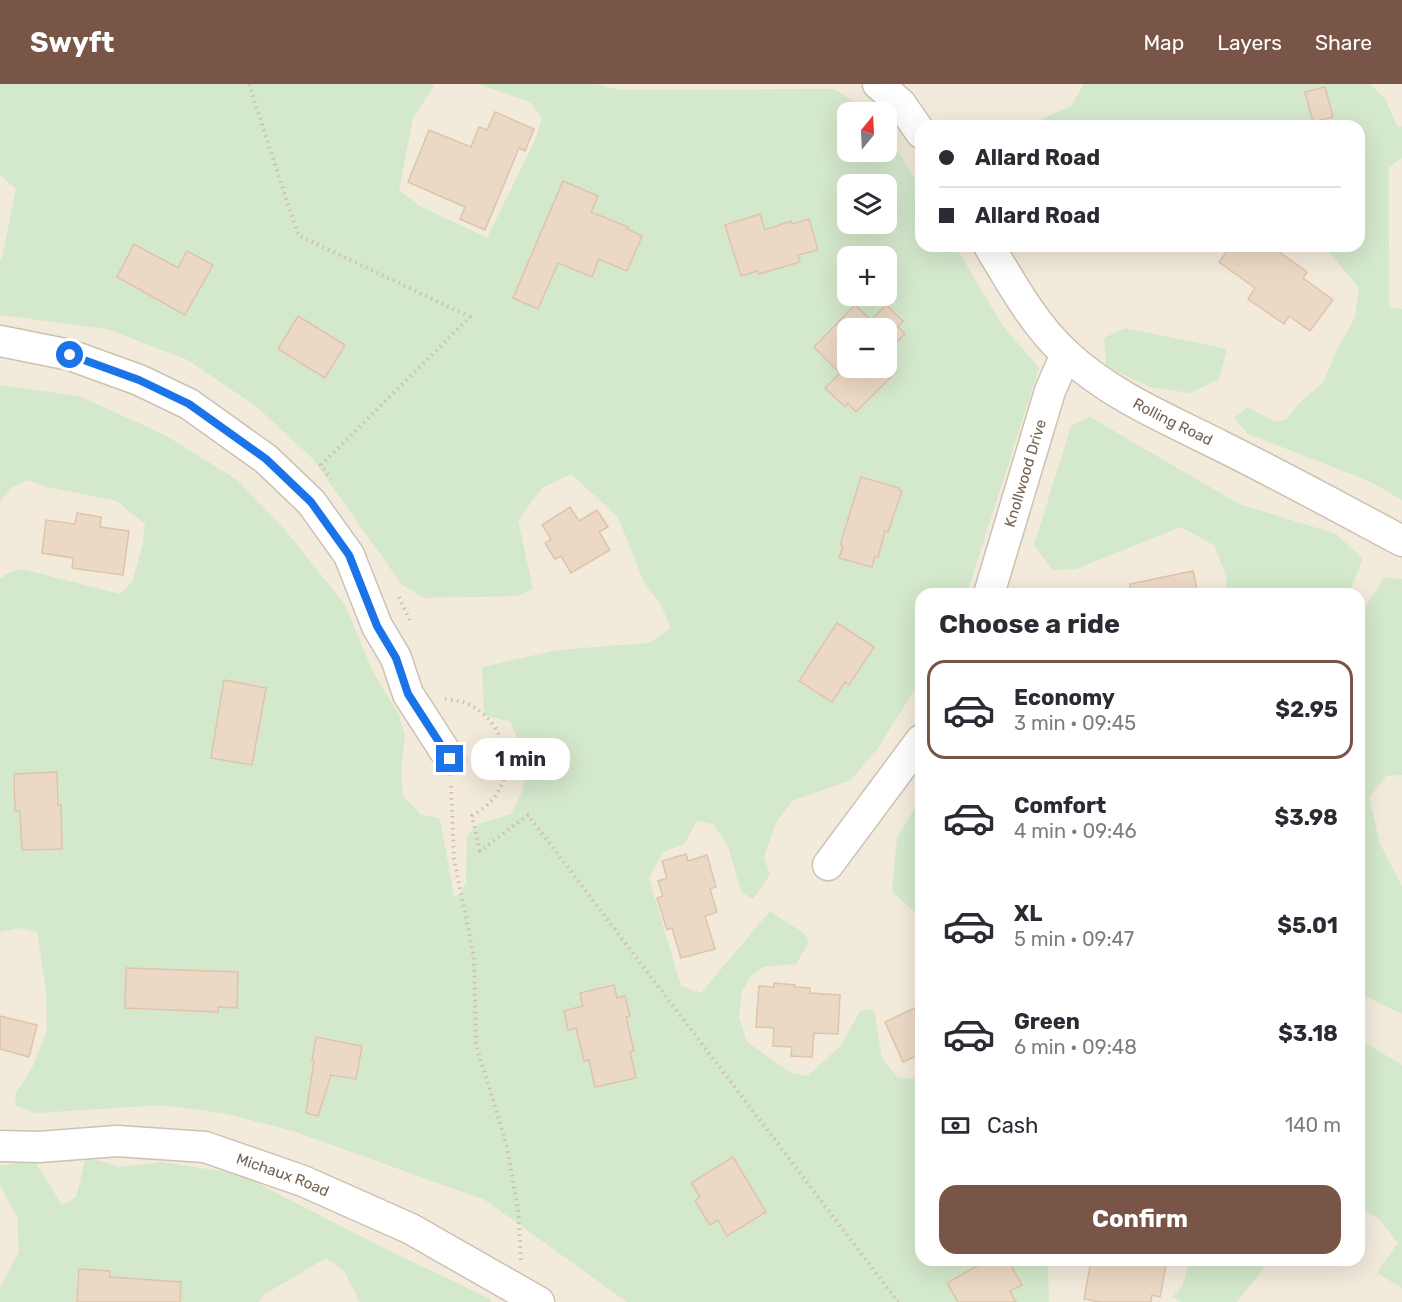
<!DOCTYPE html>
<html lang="en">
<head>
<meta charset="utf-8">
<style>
  body { margin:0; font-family:Rubik,sans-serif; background:#f7f7f7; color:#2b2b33; height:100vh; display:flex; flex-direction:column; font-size:22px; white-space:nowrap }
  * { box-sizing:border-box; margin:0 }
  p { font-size:20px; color:#7c7c81 }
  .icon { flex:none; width:33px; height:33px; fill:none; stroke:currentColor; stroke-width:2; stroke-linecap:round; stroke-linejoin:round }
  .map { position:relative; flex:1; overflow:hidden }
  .details { position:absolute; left:915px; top:504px; width:450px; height:678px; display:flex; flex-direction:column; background:#fff; border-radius:18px; box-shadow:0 6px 24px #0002 }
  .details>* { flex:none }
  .top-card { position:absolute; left:915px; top:36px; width:450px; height:132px; border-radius:18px; box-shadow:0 6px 24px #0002; display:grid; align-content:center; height:132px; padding:0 24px; background:#fff }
  .needle { width:39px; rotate:18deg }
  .controls { position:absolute; left:837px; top:18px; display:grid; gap:12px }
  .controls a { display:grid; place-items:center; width:60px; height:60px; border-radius:12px; background:#fff; box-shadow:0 6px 24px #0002; font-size:30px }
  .end { position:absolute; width:27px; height:27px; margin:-14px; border:8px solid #1a73e8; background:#fff; box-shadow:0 0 0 3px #fff }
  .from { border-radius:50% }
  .bubble { position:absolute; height:42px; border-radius:18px; background:#fff; box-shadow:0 6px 24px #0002; font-size:20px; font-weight:700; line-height:42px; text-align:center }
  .top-card b { display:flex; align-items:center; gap:21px; height:57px; font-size:22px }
  .top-card b+b { border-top:2px solid #e1e1e2 }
  .top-card i { width:15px; height:15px; background:#2b2b33 }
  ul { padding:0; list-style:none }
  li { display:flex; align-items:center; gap:18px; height:99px; margin:0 12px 9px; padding:0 12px; border:3px solid transparent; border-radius:18px }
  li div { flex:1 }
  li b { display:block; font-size:22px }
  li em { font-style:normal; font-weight:700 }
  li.current { border-color:#785547 }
  li>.icon { width:54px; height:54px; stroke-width:1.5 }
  h2 { padding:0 24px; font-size:27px; line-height:72px }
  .pay { display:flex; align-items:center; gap:15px; height:66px; padding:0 24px; font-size:22px }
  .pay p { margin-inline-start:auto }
  .primary-button { display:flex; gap:12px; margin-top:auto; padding:12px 24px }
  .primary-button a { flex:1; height:69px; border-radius:18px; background:#785547; color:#fff; font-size:24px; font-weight:700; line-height:69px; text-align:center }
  header { display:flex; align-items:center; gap:36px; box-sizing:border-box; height:84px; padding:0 30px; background:#785547; color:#fff }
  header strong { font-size:28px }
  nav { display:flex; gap:33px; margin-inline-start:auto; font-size:21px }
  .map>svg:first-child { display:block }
</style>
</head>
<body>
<header>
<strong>Swyft</strong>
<nav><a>Map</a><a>Layers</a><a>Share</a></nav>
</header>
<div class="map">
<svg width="1402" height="1218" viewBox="0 0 1402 1218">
  <rect width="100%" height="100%" fill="#fbf7ec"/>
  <path fill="#f2eadb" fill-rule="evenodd" d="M0,0H1402V1218H0ZM848,28H886V68H848ZM921,42H1359V162H921ZM848,100H886V140H848ZM848,172H886V212H848ZM848,244H886V284H848ZM921,510H1359V1176H921Z"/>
  <g fill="#d4e8cc" fill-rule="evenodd">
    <path d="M0,0H435L413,35L399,106L420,122L487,154L535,56L542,34L530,18L478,0H596L619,6L834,5L865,24L869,28H848V68H886L887,52L903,75L921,105V162H955L1003,242L1039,284L968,506L966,510H921V596L877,665L851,696L792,717L776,739L764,773L770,791L753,815L741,808L728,762L713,740L697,737L685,759L662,769L649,794L681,902L701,909L770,827L805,850L809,858L796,880L764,883L751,892L742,907L739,933L747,958L791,989L808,992L840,962L861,926H874L882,974L898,994L921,995V1176H1048L1049,1218H627L485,1116L293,1047L227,1030L163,1021L37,1029L16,1022L15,1011L33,982L47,947L46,906L37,848L18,844L0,848V495L8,489L22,485L120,510L132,498L143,460L145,440L117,417L48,403L27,396L13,403L0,417V301L79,312L165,351L237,396L287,448L345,521L372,586L398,629L405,651L401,688L403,712L420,730L440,735L454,812L459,811L466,799L467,752L478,740L511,730L523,706L527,674L510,638L484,631L482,583L557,566L649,559L671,544L660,519L645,501L618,433L571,390L542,404L518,436L533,505L518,512L425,514L402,501L313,375L257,323L188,276L107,245L0,231V175L2,174L16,105L0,91ZM848,100H886V140H848ZM848,172H886V212H848ZM848,244H886V284H848Z"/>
    <polygon points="1084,0 1370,0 1385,15 1398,43 1402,42 1402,74 1389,83 1389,223 1402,225 1402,416 1369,397 1248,350 1234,334 1248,323 1275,338 1287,335 1301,317 1323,299 1336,268 1355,233 1359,204 1324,162 1359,162 1359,42 1026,42 1071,22"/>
    <polygon points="1125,244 1227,265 1219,295 1191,309 1153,304 1106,283 1104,254"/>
    <polygon points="1090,333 1239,420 1336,450 1363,475 1349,510 1225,510 1227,496 1215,462 1181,443 1076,485 1053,486 1034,461 1071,342"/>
    <polygon points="1385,493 1402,495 1402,691 1386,692 1369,714 1380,760 1402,802 1402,930 1359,909 1359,560 1363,526"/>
    <polygon points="921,717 921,834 892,807 897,754 917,720"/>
    <polygon points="1359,955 1402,981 1402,1204 1377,1189 1398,1159 1380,1136 1359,1122"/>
    <polygon points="86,1073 120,1083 162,1078 239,1090 386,1165 490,1215 490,1218 360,1218 344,1187 326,1174 265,1210 259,1218 0,1218 0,1204 19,1168 17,1132 0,1102 0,1082 34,1076 62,1121 76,1113"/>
    <polygon points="1190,1176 1265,1176 1263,1185 1237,1218 1181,1218 1172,1213 1182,1203"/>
  </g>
  <g fill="#ecd9c5" stroke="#dec4a9" stroke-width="1.5">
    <polygon points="1325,3 1333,33 1313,38 1305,8"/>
    <polygon points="495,28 534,45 525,67 519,64 485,146 460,135 465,123 408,98 429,46 471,63 479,43 487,46"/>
    <polygon points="563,97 598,112 591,128 628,143 627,145 642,152 627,187 599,175 592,193 558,179 538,225 513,214"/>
    <polygon points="760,130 765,146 791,137 792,140 809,135 818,166 798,171 800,178 759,190 758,187 741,192 725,141"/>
    <polygon points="134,160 178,184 187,167 213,181 185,231 117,193"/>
    <polygon points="1231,162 1271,162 1307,188 1303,194 1333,216 1310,247 1289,232 1284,240 1248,215 1255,204 1219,178"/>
    <polygon points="855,221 871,236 886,221 903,237 898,243 905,250 886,268 886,244 848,244 848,284 886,284 886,278 896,288 856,328 848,319 845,323 825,304 840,289 814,263"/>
    <polygon points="298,232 345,261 325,294 278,265"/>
    <polygon points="861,393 899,404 899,406 902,407 888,448 885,447 878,473 875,472 872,483 839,474 843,462 840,461"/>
    <polygon points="570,423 579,437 597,426 608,443 599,448 610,466 571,489 561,472 555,475 545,459 551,455 542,441"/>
    <polygon points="77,429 101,433 100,443 129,447 123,491 72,484 73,474 42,469 46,436 75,440"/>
    <polygon points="1193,487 1198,510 1131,510 1130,500"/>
    <polygon points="837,539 874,563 849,601 845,598 832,618 799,597"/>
    <polygon points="224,596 266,604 252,681 211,674"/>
    <polygon points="57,688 58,721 61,721 62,765 22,766 20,727 15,727 14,690"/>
    <polygon points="686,770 688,777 707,771 716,803 710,805 717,828 705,832 715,865 681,874 672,844 667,846 657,814 663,812 658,797 667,794 662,777"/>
    <polygon points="126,884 238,888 237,924 218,923 218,928 125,924"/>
    <polygon points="774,899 795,901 795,903 810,904 810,909 840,911 838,950 814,949 812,973 791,972 792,963 773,962 774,944 756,943 759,902 774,903"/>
    <polygon points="614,901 617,914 625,912 630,932 626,933 634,967 630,968 636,994 595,1003 589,976 584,977 576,944 568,946 564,927 583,922 580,909"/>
    <polygon points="921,921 921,970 903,978 885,938"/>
    <polygon points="0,932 37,941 29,973 0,965"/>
    <polygon points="316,953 362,962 356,995 331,991 318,1032 306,1029 314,977 312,977"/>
    <polygon points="733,1073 766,1128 727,1152 718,1136 710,1141 695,1117 700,1113 691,1099"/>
    <polygon points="988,1176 1008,1176 1022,1201 1010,1207 1016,1218 958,1218 947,1199"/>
    <polygon points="1091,1176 1167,1176 1160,1213 1152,1211 1151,1218 1099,1218 1084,1215"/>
    <polygon points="79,1185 110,1187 110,1193 181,1198 180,1218 77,1218"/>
  </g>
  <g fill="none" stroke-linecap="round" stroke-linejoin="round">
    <defs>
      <g id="street">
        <polyline points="878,0 901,20 921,49"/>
        <path id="s1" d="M989,162C1012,200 1033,239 1065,269C1109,311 1168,335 1221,362C1282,392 1342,425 1402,457"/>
        <polyline points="0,257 70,271 139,296 189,320 266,375 311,418 349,471 377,542 396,574 408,610 450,675"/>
        <path id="s2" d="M989,510L1050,307L1066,270"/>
        <polyline points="828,781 921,656"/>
        <path id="s3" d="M0,1062L39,1063L117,1057L205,1063L303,1097L411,1145L539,1218"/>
      </g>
    </defs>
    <use href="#street" stroke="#cdc1b3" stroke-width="33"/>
    <g stroke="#d3bea9" stroke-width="4" stroke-dasharray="1.5 4.5" stroke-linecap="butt">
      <polyline points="249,0 298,151 470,233 321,381 331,395"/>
      <polyline points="399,513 411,539"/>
      <path d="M445,615C453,616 461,617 468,620C501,635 518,680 496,711C490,720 481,726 472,732L480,767L528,731L898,1218"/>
      <polyline points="451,702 454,775 474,873 476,960 507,1063 518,1126 521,1176"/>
    </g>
    <use href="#street" stroke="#fff" stroke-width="30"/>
  </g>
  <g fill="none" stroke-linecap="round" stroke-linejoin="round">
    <polyline stroke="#1a73e8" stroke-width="8" points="70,271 139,296 189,320 266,375 311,418 349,471 377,542 396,574 408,610 450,675"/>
  </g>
  <g text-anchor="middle" stroke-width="6" stroke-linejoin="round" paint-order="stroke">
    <g font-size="15" fill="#746251" stroke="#fefbf3">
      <text dy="5" stroke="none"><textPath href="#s1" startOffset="260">Rolling Road</textPath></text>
      <text dy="5" stroke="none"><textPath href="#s2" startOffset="126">Knollwood Drive</textPath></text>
      <text dy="5" stroke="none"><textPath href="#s3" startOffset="288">Michaux Road</textPath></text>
    </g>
  </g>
</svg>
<div class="controls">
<a><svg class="needle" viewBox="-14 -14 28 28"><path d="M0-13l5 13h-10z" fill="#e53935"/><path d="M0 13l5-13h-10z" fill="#7c7c81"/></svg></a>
<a><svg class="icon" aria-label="layers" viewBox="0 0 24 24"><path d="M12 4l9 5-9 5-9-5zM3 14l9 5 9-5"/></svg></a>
<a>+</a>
<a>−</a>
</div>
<i class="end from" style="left:70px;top:271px"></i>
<i class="end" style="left:450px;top:675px"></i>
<div class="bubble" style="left:471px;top:654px;width:99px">1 min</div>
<div class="top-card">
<b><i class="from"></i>Allard Road</b>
<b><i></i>Allard Road</b>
</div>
<section class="details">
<h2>Choose a ride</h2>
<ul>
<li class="current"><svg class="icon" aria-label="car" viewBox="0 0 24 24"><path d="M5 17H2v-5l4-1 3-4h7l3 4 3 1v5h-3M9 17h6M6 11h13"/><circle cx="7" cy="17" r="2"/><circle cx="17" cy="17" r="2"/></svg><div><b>Economy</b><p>3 min · 09:45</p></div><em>$2.95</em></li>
<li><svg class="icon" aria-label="car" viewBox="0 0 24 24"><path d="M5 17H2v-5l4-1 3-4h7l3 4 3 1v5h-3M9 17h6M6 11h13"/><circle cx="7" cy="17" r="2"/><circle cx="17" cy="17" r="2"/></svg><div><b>Comfort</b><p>4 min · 09:46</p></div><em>$3.98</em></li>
<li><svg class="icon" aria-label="car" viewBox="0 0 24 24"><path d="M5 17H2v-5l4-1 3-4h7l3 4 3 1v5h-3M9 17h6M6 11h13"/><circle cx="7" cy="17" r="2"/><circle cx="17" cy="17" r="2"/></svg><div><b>XL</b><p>5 min · 09:47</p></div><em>$5.01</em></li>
<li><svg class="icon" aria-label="car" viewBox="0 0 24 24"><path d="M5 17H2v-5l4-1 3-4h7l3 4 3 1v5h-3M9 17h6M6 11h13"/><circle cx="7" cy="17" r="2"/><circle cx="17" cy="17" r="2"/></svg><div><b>Green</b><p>6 min · 09:48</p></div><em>$3.18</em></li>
</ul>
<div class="pay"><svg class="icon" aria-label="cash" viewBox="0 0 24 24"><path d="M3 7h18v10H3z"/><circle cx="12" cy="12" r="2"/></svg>Cash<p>140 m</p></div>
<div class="primary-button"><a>Confirm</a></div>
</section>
</div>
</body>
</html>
